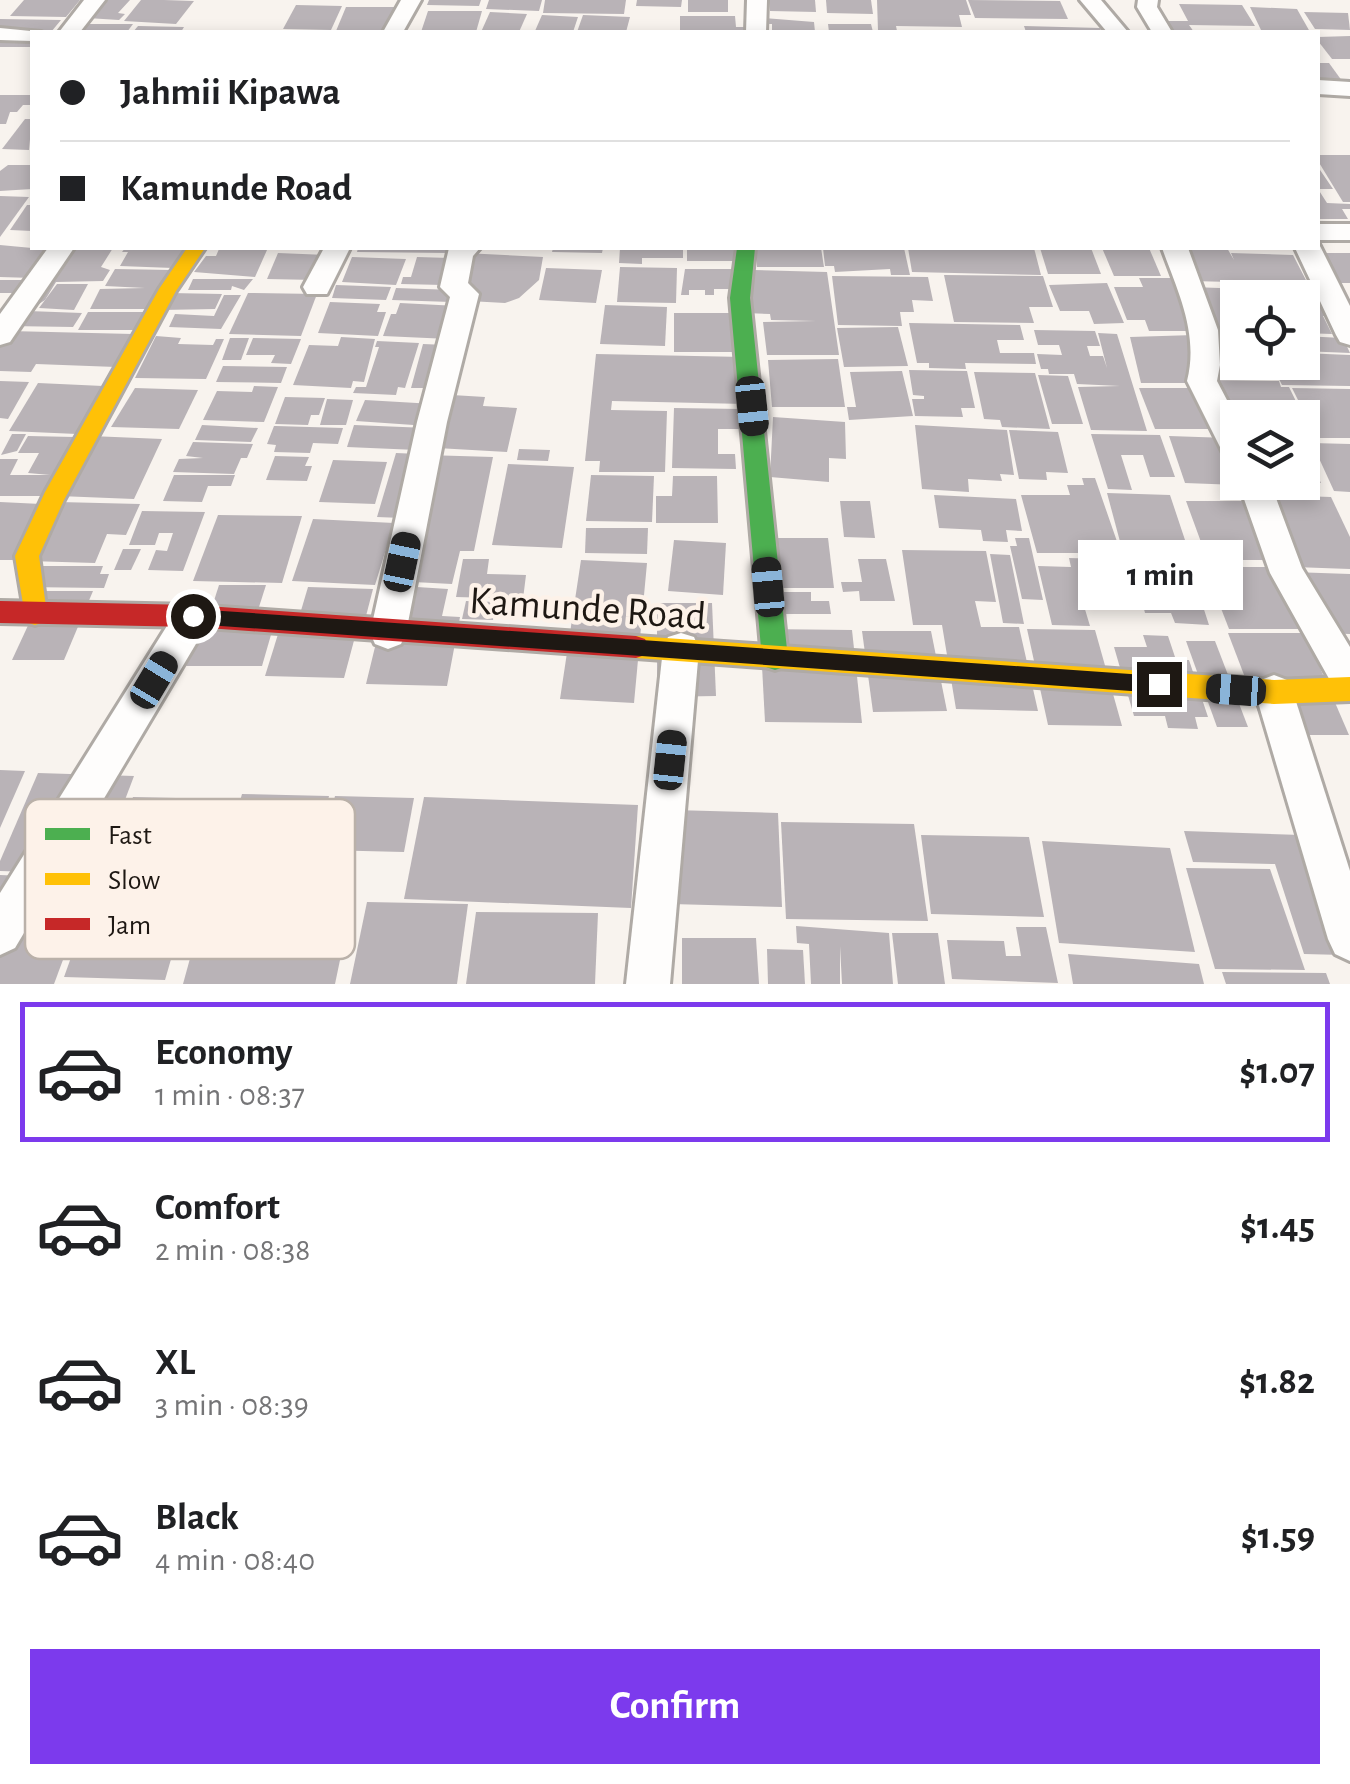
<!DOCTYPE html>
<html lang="en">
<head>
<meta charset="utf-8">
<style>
  body { margin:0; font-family:"Alegreya Sans",sans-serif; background:#f6f6f6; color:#202124; height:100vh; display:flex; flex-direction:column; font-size:38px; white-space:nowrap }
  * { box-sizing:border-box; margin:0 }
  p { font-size:32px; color:#757577 }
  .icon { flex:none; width:55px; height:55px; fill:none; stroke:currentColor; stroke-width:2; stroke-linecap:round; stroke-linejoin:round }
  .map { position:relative; height:984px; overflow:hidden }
  .panel { display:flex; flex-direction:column; background:#fff; flex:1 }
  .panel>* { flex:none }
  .guide { position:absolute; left:30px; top:30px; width:1290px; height:220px; border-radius:0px; box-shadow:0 5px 15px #0003; display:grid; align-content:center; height:220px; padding:0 30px; background:#fff }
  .buttons { position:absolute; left:1220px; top:280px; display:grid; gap:20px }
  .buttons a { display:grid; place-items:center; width:100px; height:100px; border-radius:0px; background:#fff; box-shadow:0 5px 15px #0003; font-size:50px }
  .end { position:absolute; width:45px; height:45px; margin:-22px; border:12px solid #1e1813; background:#fff; box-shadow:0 0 0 5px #fff }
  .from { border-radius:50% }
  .bubble { position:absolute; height:70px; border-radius:0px; background:#fff; box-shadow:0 5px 15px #0003; font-size:32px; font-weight:700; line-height:70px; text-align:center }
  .car { position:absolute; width:30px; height:60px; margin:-30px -15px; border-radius:12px; box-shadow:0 0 8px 2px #0007; background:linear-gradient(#222 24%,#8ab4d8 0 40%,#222 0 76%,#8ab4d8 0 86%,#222 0) }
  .guide b { display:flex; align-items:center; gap:35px; height:95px; font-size:38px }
  .guide b+b { border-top:2px solid #e0e0e0 }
  .guide i { width:25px; height:25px; background:#202124 }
  ul { padding:18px 0 0; list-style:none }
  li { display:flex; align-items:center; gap:30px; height:140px; margin:0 20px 15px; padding:0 10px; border:5px solid transparent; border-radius:0px }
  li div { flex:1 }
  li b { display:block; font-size:38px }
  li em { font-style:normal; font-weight:700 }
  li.selected { border-color:#7c3aed }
  li>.icon { width:90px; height:90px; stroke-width:1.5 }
  .action { display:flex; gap:20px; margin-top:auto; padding:20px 30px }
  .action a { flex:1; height:115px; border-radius:0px; background:#7c3aed; color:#fff; font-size:40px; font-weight:700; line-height:115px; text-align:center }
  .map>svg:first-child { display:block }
</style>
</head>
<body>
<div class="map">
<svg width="1350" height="984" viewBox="0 0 1350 984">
  <rect width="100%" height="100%" fill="#f8f3ee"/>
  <g fill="#b9b3b7">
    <polygon points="24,0 80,0 66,17 10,16"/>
    <polygon points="105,0 130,0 118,13 125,14 119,20 87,18"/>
    <polygon points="141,0 164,0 194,1 176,24 124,21"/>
    <polygon points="429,0 481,0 479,6 427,5"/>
    <polygon points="489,0 542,0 539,11 486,9"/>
    <polygon points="545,0 626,0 624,14 543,13"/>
    <polygon points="637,0 682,0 681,7 636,6"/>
    <rect x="688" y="0" width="40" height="12"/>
    <polygon points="769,0 815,0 816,12 770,11"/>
    <polygon points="826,0 871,0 873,14 827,13"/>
    <polygon points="877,0 966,0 971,15 959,15 962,27 896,26 897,31 878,31"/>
    <polygon points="968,0 1060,1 1068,19 975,18"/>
    <polygon points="1179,4 1242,5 1255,26 1189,25 1194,32 1171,32 1164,21 1188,21"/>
    <polygon points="296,5 342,6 331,30 283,29"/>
    <polygon points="346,7 398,7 389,31 336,31"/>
    <polygon points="1250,7 1297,9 1310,32 1261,30"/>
    <polygon points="428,11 482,11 476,32 421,32"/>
    <polygon points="490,12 527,14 519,32 481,32"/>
    <polygon points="1304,12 1348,13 1350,30 1315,29"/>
    <polygon points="542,15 578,17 573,32 535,31"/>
    <polygon points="583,15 630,17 626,32 577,32"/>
    <polygon points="680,16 735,16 736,27 746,27 747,32 680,32"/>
    <polygon points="764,18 814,22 815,32 772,32 772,24 764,24"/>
    <polygon points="0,19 61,20 51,32 32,32 32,47 0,47"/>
    <polygon points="84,24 133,24 127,32 78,32"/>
    <polygon points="828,24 871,24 873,32 829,32"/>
    <polygon points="138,26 184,27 181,32 133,32"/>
    <polygon points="1024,26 1100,28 1102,32 1026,32"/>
    <polygon points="1350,36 1350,59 1332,59 1318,41 1318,37"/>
    <polygon points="1318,63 1329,63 1345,85 1318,85"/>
    <polygon points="0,95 32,95 32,105 23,105 17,112 10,112 6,124 0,124"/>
    <polygon points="25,119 32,119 29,150 2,149"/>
    <polygon points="1319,155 1350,155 1350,202 1343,202 1318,161"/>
    <polygon points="8,165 32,165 32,189 0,191 0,171"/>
    <polygon points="1318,167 1333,189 1318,189 1327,203 1350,204 1350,209 1342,209 1348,219 1318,219"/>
    <polygon points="0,196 29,197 0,237"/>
    <polygon points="27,205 32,205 32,231 10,230"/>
    <polygon points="0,245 32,248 55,248 33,278 0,277"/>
    <polygon points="65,248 113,248 101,267 110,270 103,281 56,282 45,300 28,311 82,313 73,327 9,326"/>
    <polygon points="125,248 184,248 173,268 120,266 128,252 122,252"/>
    <polygon points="358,248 452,248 451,253 357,252"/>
    <polygon points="553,248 603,248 602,253 552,252"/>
    <polygon points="620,248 683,248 683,258 642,258 642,264 619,263"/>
    <polygon points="687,248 739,248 740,261 687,261"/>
    <polygon points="755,248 821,248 824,267 757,267"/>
    <polygon points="823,248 904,248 910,275 891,275 890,269 835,272 834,266 825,266"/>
    <polygon points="908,248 1034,248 1041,275 912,272"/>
    <polygon points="1040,248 1091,248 1101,274 1048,274"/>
    <polygon points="1102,248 1149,248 1161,276 1114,276"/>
    <polygon points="1177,248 1227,248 1234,260 1231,253 1293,255 1308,284 1191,281"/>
    <polygon points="219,249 267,250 255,277 194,272 206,256 216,256"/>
    <polygon points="278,253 327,255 316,280 267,279"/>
    <polygon points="464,253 543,257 539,280 519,298 505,303 469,301 473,286 459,284"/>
    <polygon points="1321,253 1350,253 1350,283 1339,283"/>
    <polygon points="352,257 406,259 396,285 342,282"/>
    <polygon points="417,257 450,258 443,285 401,284 403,277 411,277"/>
    <polygon points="620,267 677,268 676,303 617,302"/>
    <polygon points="546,268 602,270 596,303 539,300"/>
    <polygon points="115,269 171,270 145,309 90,309 100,289 145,288 105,286"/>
    <polygon points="685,269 740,269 733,289 714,289 714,295 705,295 705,290 689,290 689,295 681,295"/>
    <polygon points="753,270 827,272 839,355 767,355 763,322 816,321 771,320 770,314 745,313"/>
    <polygon points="944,275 1043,276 1053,307 1029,307 1034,323 954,322"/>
    <polygon points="832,276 928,277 933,301 912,300 914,312 900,312 902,326 838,325"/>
    <polygon points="1139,278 1172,278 1196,331 1149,331 1145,320 1127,320 1114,287 1143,287"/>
    <polygon points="193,279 253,279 244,290 232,286 231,290 188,290"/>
    <polygon points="0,280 27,280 18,293 0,293"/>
    <polygon points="1107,283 1124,323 1094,324 1089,311 1060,311 1049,285"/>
    <polygon points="57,284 88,284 74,310 39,308"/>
    <polygon points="336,285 391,287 386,300 332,298"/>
    <polygon points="1192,287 1246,289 1250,298 1238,298 1238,332 1210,331"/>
    <polygon points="396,288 454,290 451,302 392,300"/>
    <polygon points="1254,290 1318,293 1330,316 1323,316 1332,334 1302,333 1302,298 1257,298"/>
    <polygon points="170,293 222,294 215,309 161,310"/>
    <polygon points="248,293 317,294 301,336 229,334"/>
    <polygon points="224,295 241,295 221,329 169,327 175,314 214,316"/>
    <polygon points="330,302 380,304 377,312 386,312 378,336 318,333"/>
    <polygon points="400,303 458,306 449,339 383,336 391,314 396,314"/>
    <polygon points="605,305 667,307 665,346 600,344"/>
    <polygon points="88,312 152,312 143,330 78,330"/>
    <polygon points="674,313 739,313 742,352 674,352"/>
    <polygon points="909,323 1020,325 1024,340 997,340 1000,353 1034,353 1036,364 965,363 966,369 929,368 929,363 917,363"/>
    <polygon points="898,327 908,366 844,367 837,328"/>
    <polygon points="1034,330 1095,331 1100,346 1087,346 1090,356 1103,356 1107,368 1098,333 1117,334 1147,431 1091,430 1078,387 1120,386 1077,384 1074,374 1049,374 1048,369 1041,369 1037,354 1062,355 1059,345 1038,345"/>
    <polygon points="9,331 133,334 116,367 36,364 31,372 0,371 0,345"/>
    <polygon points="1208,333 1238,334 1238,349 1214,348"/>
    <polygon points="1194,335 1196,383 1141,383 1130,337"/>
    <polygon points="156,336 181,338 178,344 213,345 216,339 224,339 206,379 135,378"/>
    <polygon points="1302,336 1343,338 1350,353 1302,351"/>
    <polygon points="341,337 375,339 364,382 353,381 351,388 293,385 309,345 338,346"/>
    <polygon points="230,338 249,338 241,360 222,360"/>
    <polygon points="253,338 301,339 291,364 271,363 275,355 246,355"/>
    <polygon points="377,341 419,343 405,388 398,387 396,395 353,393 356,387 366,387 379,347 375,347"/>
    <polygon points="423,344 446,345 435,388 411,388"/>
    <polygon points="1302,353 1350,355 1350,386 1282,385 1277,375 1278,379 1223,378 1218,367 1302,368 1299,362 1302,362"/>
    <polygon points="596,354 744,357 745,404 612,401 611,410 667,411 665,472 599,472 600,461 585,461"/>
    <polygon points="838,359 845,407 772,407 768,360"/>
    <polygon points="223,366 287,367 281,383 216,382"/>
    <polygon points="909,370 967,371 975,408 961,408 963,417 915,416 912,399 924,399 924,396 913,395"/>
    <polygon points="902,371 913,416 849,420 847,407 856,407 850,372"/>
    <polygon points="974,372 1035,373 1050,429 1002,427 1000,420 984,419"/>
    <polygon points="1038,375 1068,376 1083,424 1052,424"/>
    <polygon points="1206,380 1279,381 1281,387 1289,387 1310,430 1302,430 1302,418 1238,418 1238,433"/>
    <polygon points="0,381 29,382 8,419 0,418"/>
    <polygon points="38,383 103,386 77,434 9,431"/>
    <polygon points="254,386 278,387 264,422 203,420 217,391 252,392"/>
    <polygon points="135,388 198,390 179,429 111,427"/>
    <polygon points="1139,388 1204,388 1211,429 1155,429"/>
    <polygon points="1292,388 1350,389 1350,438 1317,438"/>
    <polygon points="452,395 485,397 483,406 517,408 507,452 437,448"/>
    <polygon points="285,397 325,398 319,415 311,415 308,425 275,424"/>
    <polygon points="327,399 353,400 346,425 320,425"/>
    <polygon points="365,400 434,404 428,426 356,421"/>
    <polygon points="674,408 741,409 742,429 718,429 718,454 735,454 736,469 672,468"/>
    <polygon points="773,417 845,422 846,459 829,458 829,482 770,477"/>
    <polygon points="202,425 258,428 251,442 195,440"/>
    <polygon points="354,425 427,428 417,450 347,447"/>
    <polygon points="915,425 1007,430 1014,475 1000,474 1002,481 968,479 969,492 922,489"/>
    <polygon points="274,426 276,426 343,428 338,444 313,443 310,453 274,452 276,445 267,444"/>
    <polygon points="1009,430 1058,432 1068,473 1046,472 1047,480 1019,479"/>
    <polygon points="12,434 26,434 17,451 1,455"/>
    <polygon points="1091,434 1160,435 1175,477 1150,477 1143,455 1121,455 1132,490 1108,489"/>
    <polygon points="28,436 75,437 51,496 0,496 0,459 18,459 10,475 50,475 28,473 39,453 18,453"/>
    <polygon points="91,436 162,439 134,499 59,496"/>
    <polygon points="1169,436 1228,438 1238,463 1238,485 1185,483"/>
    <polygon points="193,442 253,444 247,458 241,458 234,474 173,472 179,459 203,458 186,456"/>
    <polygon points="1302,443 1321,483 1302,482"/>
    <polygon points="1312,443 1350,444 1350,492 1334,491"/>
    <polygon points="519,449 550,450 548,461 517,460"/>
    <polygon points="396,453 419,454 402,518 377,517"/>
    <polygon points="426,455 493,457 474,551 460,551 452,584 394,581"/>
    <polygon points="275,456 309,457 305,466 312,466 307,481 266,480"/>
    <polygon points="333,460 387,462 375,504 319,502"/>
    <polygon points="508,464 574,467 562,548 492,545"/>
    <polygon points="174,475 235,475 231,486 208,486 202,502 163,501"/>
    <polygon points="591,475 654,476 652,522 586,521"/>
    <polygon points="673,476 717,476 718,523 656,523 656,496 672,496"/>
    <polygon points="1082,478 1095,478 1121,553 1037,553 1021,495 1070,495 1067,485 1084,485"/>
    <polygon points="1107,493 1170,495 1189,552 1122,549"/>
    <polygon points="934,495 1016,499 1022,531 1006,530 1008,542 983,541 981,530 939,528"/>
    <polygon points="1267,495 1331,497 1350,537 1350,569 1294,567"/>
    <polygon points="840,501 870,501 875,538 844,537"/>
    <polygon points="1186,501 1252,501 1276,560 1198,560 1195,553 1205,553"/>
    <polygon points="0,502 41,504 21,560 0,560"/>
    <polygon points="59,502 140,504 126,535 107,534 95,563 29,561"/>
    <polygon points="142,511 205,512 183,571 148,570 156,550 167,551 173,533 159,533 155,545 129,545"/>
    <polygon points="218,515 302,516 282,583 193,581"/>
    <polygon points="313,519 394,523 375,585 292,581"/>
    <polygon points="586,528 648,528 647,554 585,553"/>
    <polygon points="762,538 828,538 834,588 765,588"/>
    <polygon points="1015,538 1029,538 1043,600 1022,599 1010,546 1017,546"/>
    <polygon points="674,540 726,543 723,595 668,591"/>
    <polygon points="123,549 141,549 131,570 114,570"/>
    <polygon points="902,550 986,551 996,602 975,601 981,627 1019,627 1038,711 956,709 942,625 913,625"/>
    <polygon points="990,554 1010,555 1024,624 1003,623"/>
    <polygon points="1069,558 1103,559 1117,606 1084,606 1090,626 1052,625 1038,566 1071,567"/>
    <polygon points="463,559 489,559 487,574 526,575 523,599 456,597"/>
    <polygon points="858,559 886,559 895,601 860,601 859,591 843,592 841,582 862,582"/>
    <polygon points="1166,559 1188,560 1209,625 1175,623 1171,613 1145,613 1133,567 1170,569"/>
    <polygon points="581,560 647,563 634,703 560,699"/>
    <polygon points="34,566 103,566 100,574 109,574 104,588 24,587"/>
    <polygon points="1205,567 1279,567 1306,629 1229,629"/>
    <polygon points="1292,572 1350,574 1350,634 1315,633"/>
    <polygon points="219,585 266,585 259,607 212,607"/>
    <polygon points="401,586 448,589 442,616 460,617 447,686 366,684 383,614 392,613"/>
    <polygon points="308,587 373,589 366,616 300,614"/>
    <polygon points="44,591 93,591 64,660 12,660"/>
    <polygon points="763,592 811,592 811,601 829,601 831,614 765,614"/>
    <polygon points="466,601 496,602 493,620 462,619"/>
    <polygon points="657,603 712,603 716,696 657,697"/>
    <polygon points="203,614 277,614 262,666 186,666"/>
    <polygon points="284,615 360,618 344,678 265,676"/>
    <polygon points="760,629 852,630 862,723 765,722"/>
    <polygon points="1027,629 1095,630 1122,726 1048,725"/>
    <polygon points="862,631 931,631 947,711 873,712"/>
    <polygon points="1228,633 1305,633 1349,735 1267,735"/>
    <polygon points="1143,635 1168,636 1176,660 1189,660 1208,717 1195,717 1198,729 1168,728 1165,716 1134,716 1114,647 1147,647"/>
    <polygon points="1186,641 1215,641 1248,727 1217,727"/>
    <polygon points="0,770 25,771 0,828"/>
    <polygon points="38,773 134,776 97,874 0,871 0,861"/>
    <polygon points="242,794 329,796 314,861 223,860"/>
    <polygon points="335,796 414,798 404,852 322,850"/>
    <polygon points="133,797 219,799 200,859 112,857"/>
    <polygon points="424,797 638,805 631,908 404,899"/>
    <polygon points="674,810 778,813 782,907 671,904"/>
    <polygon points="781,822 914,824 928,921 786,919"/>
    <polygon points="1184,831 1301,835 1343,955 1304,954 1275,864 1193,862"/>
    <polygon points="921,835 1029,837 1044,917 931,914"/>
    <polygon points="1042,841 1170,848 1195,952 1059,943"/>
    <polygon points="1186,868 1270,869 1305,970 1215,969"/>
    <polygon points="0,875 93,879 54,984 0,984"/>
    <polygon points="91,902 187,904 165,980 64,977"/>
    <polygon points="367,902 468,904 457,984 350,984"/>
    <polygon points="203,911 350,912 335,984 183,984"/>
    <polygon points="476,912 598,913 595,984 466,984"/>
    <polygon points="796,926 889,933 893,984 842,984 840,946 840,984 811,984 809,944 797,943"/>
    <polygon points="1016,927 1046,927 1058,983 952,979 947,940 1004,941 1006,956 1021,956"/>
    <polygon points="892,933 938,933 945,984 898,984"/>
    <polygon points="682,938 756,938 759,984 682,984"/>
    <polygon points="767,949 803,950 805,984 768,984"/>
    <polygon points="1068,954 1199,964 1204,984 1073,984"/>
    <polygon points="1222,972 1326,973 1330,984 1226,984"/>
  </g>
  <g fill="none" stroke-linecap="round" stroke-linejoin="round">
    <defs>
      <g id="street">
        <polygon points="84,0 105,0 80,32 59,32"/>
        <polygon points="401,0 421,0 403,32 383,32"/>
        <polygon points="747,0 767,0 766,32 746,32"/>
        <polygon points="1080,0 1101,0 1128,32 1107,32"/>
        <polygon points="1138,0 1158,0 1157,7 1172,32 1152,32 1137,7"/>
        <polygon points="0,28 41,32 32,32 32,41 0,40"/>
        <polygon points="1318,80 1350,82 1350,96 1318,94"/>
        <rect x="1318" y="224" width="32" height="16"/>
        <polygon points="1318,242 1350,306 1350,345 1340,342 1336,335 1295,248 1318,248"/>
        <polygon points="48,248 74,248 10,342 0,345 0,314"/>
        <polygon points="324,248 350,248 327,294 307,294 303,287"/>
        <polygon points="449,248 480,248 473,256 468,283 479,294 447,422 406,633 401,644 388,649 375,644 370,633 417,422 450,297 440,287"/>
        <path d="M1162,248H1188L1218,330L1220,365L1217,381L1238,421V464L1227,461L1187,381C1199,334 1178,292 1162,248Z"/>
        <polygon points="1238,482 1270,482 1302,568 1350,647 1350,698 1337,693 1270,573"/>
        <polygon points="193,600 206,605 211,616 206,627 15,948 0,955 0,893 180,605"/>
        <polygon points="681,633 694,637 699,649 670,984 626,984 663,649 668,637"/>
        <polygon points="1274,675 1287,680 1293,692 1350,871 1350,961 1335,954 1328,939 1255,692 1261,680"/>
      </g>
      <polygon id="fast" points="737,248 755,248 750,298 788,659 784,667 775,670 766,667 762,659 730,298"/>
      <g id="slow">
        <polygon points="187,248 205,248 176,291 64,500 39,556 47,614 44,622 35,625 26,622 15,556 45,492 159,289"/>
        <polygon points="636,636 1274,680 1350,677 1350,701 1274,704 636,658 627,655 623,647 627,639"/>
      </g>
      <polygon id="jam" points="0,601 193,605 636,636 645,639 649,647 645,655 636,658 193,627 0,623"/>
    </defs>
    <use href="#street" stroke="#afaaa5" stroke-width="6"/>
    <use href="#fast" stroke="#afaaa5" stroke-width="6"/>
    <use href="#slow" stroke="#afaaa5" stroke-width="6"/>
    <use href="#jam" stroke="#afaaa5" stroke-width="6"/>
    <use href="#street" fill="#fefdfc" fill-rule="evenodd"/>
    <use href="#fast" fill="#4caf50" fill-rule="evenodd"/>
    <use href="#slow" fill="#ffc107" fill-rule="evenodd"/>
    <use href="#jam" fill="#c62828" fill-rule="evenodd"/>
  </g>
  <polygon fill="#1e1813" points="193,609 1159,676 1168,684 1159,693 193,624 184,616"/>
  <g text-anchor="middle" stroke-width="9" stroke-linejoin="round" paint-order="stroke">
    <g font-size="40" fill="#1e1813" stroke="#fdf2e9">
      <text transform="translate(588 607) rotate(4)" y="14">Kamunde Road</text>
    </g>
  </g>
  <rect x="25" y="799" width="330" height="160" rx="15" fill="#fdf2e9" stroke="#bab1a9" stroke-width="2.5"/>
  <rect x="45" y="828" width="45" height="12" fill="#4caf50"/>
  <rect x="45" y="873" width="45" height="12" fill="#ffc107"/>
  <rect x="45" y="918" width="45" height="12" fill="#c62828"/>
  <g font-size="28" fill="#1e1813">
    <text x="108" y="844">Fast</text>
    <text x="108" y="889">Slow</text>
    <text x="108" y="934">Jam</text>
  </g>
</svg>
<div class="buttons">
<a><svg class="icon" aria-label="locate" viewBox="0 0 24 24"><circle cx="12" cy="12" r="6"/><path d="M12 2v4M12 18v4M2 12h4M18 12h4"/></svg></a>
<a><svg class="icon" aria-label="layers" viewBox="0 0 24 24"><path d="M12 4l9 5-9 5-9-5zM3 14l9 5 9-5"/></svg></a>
</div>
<i class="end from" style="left:193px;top:616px"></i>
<i class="end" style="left:1159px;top:684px"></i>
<div class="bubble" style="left:1078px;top:540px;width:165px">1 min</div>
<i class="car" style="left:752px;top:406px;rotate:174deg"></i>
<i class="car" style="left:402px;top:562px;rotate:12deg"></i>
<i class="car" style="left:768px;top:587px;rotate:355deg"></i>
<i class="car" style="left:154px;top:680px;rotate:31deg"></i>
<i class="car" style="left:1236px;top:690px;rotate:274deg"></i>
<i class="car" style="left:670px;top:760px;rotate:6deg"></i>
<div class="guide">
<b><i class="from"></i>Jahmii Kipawa</b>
<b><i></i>Kamunde Road</b>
</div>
</div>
<section class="panel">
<ul>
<li class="selected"><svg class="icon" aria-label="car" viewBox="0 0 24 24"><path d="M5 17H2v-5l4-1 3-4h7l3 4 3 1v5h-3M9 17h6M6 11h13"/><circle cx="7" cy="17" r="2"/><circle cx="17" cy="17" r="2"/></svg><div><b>Economy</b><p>1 min · 08:37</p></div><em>$1.07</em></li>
<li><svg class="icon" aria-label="car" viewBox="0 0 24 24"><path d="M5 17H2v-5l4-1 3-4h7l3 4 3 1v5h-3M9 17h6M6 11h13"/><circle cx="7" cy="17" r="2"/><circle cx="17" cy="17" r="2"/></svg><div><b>Comfort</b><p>2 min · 08:38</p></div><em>$1.45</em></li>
<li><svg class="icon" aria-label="car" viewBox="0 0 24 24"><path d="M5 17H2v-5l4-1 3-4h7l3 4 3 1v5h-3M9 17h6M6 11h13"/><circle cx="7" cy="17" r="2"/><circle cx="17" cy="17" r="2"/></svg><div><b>XL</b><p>3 min · 08:39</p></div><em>$1.82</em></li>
<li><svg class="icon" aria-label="car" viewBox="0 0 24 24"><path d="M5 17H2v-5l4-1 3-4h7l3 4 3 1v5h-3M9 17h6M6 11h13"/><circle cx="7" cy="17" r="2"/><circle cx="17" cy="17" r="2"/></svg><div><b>Black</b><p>4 min · 08:40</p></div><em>$1.59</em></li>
</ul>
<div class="action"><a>Confirm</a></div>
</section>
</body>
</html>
